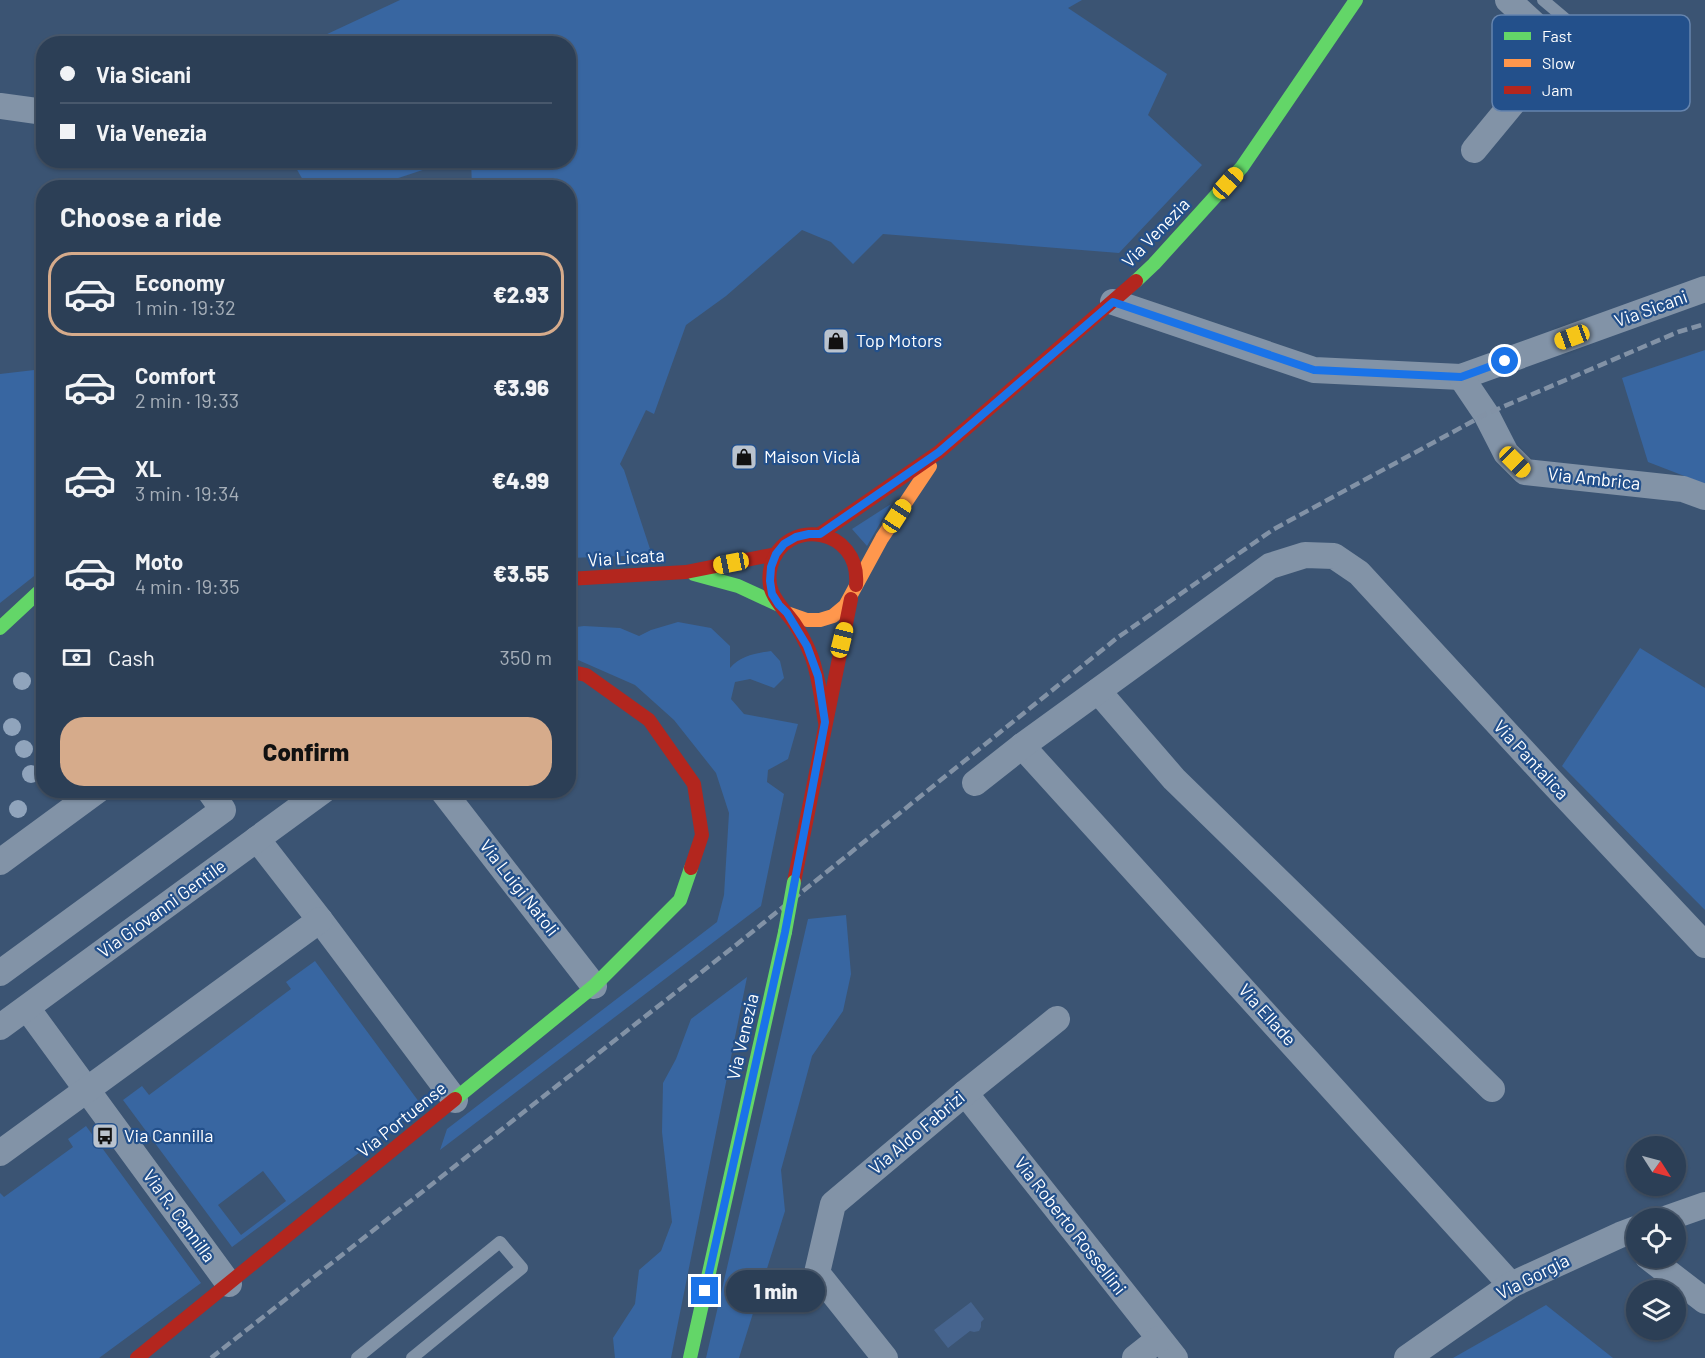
<!DOCTYPE html>
<html lang="en">
<head>
<meta charset="utf-8">
<style>
  body { margin:0; font-family:Barlow,sans-serif; background:#34465c; color:#f1f3f6; height:100vh; display:flex; flex-direction:column; font-size:22px; white-space:nowrap }
  * { box-sizing:border-box; margin:0 }
  p { font-size:20px; color:#a6afb9 }
  .icon { flex:none; width:33px; height:33px; fill:none; stroke:currentColor; stroke-width:2; stroke-linecap:round; stroke-linejoin:round }
  .map { position:relative; flex:1; overflow:hidden }
  .sheet { position:absolute; left:36px; top:180px; width:540px; height:618px; display:flex; flex-direction:column; background:#2c3f56; border-radius:24px; box-shadow:0 2px 4px #0004,0 0 0 2px #48586c }
  .sheet>* { flex:none }
  .top-card { position:absolute; left:36px; top:36px; width:540px; height:132px; border-radius:24px; box-shadow:0 2px 4px #0004,0 0 0 2px #48586c; display:grid; align-content:center; height:132px; padding:0 24px; background:#2c3f56 }
  .needle { width:39px; rotate:126deg }
  .fabs { position:absolute; left:1626px; top:1136px; display:grid; gap:12px }
  .fabs a { display:grid; place-items:center; width:60px; height:60px; border-radius:50%; background:#2c3f56; box-shadow:0 2px 4px #0004,0 0 0 2px #48586c; font-size:30px }
  .end { position:absolute; width:27px; height:27px; margin:-14px; border:8px solid #1a73e8; background:#fff; box-shadow:0 0 0 3px #fff }
  .from { border-radius:50% }
  .bubble { position:absolute; height:42px; border-radius:21px; background:#2c3f56; box-shadow:0 2px 4px #0004,0 0 0 2px #48586c; font-size:20px; font-weight:800; line-height:42px; text-align:center }
  .car { position:absolute; width:18px; height:36px; margin:-18px -9px; border-radius:8px; box-shadow:0 0 4px 2px #0007; background:linear-gradient(#f5c518 24%,#345 0 40%,#f5c518 0 76%,#345 0 86%,#f5c518 0) }
  .top-card b { display:flex; align-items:center; gap:21px; height:57px; font-size:22px }
  .top-card b+b { border-top:2px solid #48586c }
  .top-card i { width:15px; height:15px; background:#f1f3f6 }
  ul { padding:0; list-style:none }
  li { display:flex; align-items:center; gap:18px; height:84px; margin:0 12px 9px; padding:0 12px; border:3px solid transparent; border-radius:24px }
  li div { flex:1 }
  li b { display:block; font-size:22px }
  li em { font-style:normal; font-weight:800 }
  li.active { border-color:#d6ab8b }
  li>.icon { width:54px; height:54px; stroke-width:1.5 }
  h2 { padding:0 24px; font-size:27px; line-height:72px }
  .pay { display:flex; align-items:center; gap:15px; height:66px; padding:0 24px; font-size:22px }
  .pay p { margin-inline-start:auto }
  .primary-button { display:flex; gap:12px; margin-top:auto; padding:12px 24px }
  .primary-button a { flex:1; height:69px; border-radius:24px; background:#d6ab8b; color:#111; font-size:24px; font-weight:800; line-height:69px; text-align:center }
  .map>svg:first-child { display:block }
</style>
</head>
<body>
<div class="map">
<svg width="1705" height="1358" viewBox="0 0 1705 1358">
  <rect width="100%" height="100%" fill="#3b5473"/>
  <g fill="#3866a1" fill-rule="evenodd">
    <polygon points="400,0 1082,0 1068,8 1167,74 1148,115 1202,165 1119,253 883,234 853,264 831,242 802,230 726,296 686,325 654,414 646,410 620,464 624,470 652,555 569,558 568,188 472,187 471,161 568,160 568,44 308,43"/>
    <polygon points="292,161 450,161 371,187 307,187"/>
    <polygon points="1705,350 1705,484 1648,462 1622,378"/>
    <polygon points="43,369 43,569 0,603 0,374"/>
    <polygon points="891,504 867,546 852,529"/>
    <path d="M678,622L711,628L730,646V668C740,656 756,653 771,651L780,661L784,678L774,688L750,679L735,682L731,699L744,714L798,724L788,759L768,770L767,782L784,794L761,906L440,1150L447,1129L717,922L724,895L729,813L716,773L674,720L635,685L569,656V628L584,626L620,628L639,636L651,630Z"/>
    <polygon points="1640,648 1705,688 1705,910 1562,766"/>
    <polygon points="846,915 851,974 843,1011 812,1056 781,1170 785,1211 739,1358 706,1358 808,919"/>
    <path d="M315,961L422,1106L232,1247L123,1100L142,1086L149,1095L291,989L286,982ZM263,1171L286,1201L241,1235L218,1205Z"/>
    <polygon points="747,977 671,1358 615,1358 613,1338 635,1304 639,1270 661,1251 672,1222 662,1132 663,1083 676,1059 691,1019"/>
    <polygon points="86,1126 201,1283 99,1358 0,1358 0,1193 4,1197 73,1147 68,1139"/>
    <polygon points="1546,1305 1613,1358 1453,1358"/>
  </g>
  <polygon fill="#46648e" points="971,1302 984,1319 981,1322 981,1327 979,1331 974,1332 970,1331 948,1348 934,1330"/>
  <g fill="none" stroke-linecap="round" stroke-linejoin="round">
    <g stroke="#8293a7" stroke-width="12">
      <polyline points="1543,0 1652,92"/>
      <polyline points="357,1358 500,1242 522,1268 412,1358"/>
    </g>
    <g stroke="#8293a7" stroke-width="26">
      <polyline points="0,106 44,112"/>
      <polyline points="1474,150 1559,47 1508,0"/>
      <polyline points="1113,302 1314,370 1461,377 1705,289"/>
      <polyline points="1461,377 1486,414 1506,453 1525,472 1683,489 1705,497"/>
      <polyline points="1098,691 1174,779 1492,1089"/>
      <polyline points="1022,746 1511,1285"/>
      <polyline points="975,783 1022,746 1270,566 1305,555 1334,556 1359,573 1549,779 1705,945"/>
      <polyline points="442,790 594,986"/>
      <polyline points="257,839 320,920 455,1100"/>
      <polyline points="0,862 98,790"/>
      <polyline points="0,973 223,810 209,790"/>
      <polyline points="27,1008 229,1284"/>
      <polyline points="0,1027 324,790"/>
      <polyline points="965,1093 1175,1358"/>
      <polyline points="0,1153 320,920"/>
      <polyline points="1668,1218 1705,1205"/>
      <polyline points="1648,1257 1705,1301"/>
      <polyline points="885,1358 817,1273 833,1204 965,1093 1057,1019"/>
      <polyline points="1135,1358 1159,1339"/>
      <polyline points="1407,1358 1511,1285 1620,1235 1636,1229"/>
    </g>
    <g stroke="#63d668" stroke-width="14">
      <polyline points="1136,281 1154,264 1242,167 1356,0"/>
      <polyline points="694,574 738,586 779,605"/>
      <polyline points="0,628 44,587"/>
      <polyline points="455,1099 594,986 680,900 691,868"/>
      <polyline points="690,1358 785,932"/>
    </g>
    <polyline stroke="#ff974d" stroke-width="14" points="787,613 807,620 820,620 833,616 845,606 882,538 930,466"/>
    <g stroke="#b3261e" stroke-width="14">
      <polyline points="820,534 939,452 1136,281"/>
      <polyline points="568,579 686,572 776,554"/>
      <polyline points="568,671 586,675 649,720 694,784 702,835 691,868"/>
      <path d="M825,722C821,699 819,676 811,655C806,643 801,633 794,623C780,604 764,592 771,566C785,516 861,527 856,585"/>
      <polyline points="794,882 851,599"/>
      <polyline points="137,1358 455,1099"/>
    </g>
    <polyline stroke="#8292a6" stroke-width="4.5" stroke-dasharray="10 4.5" stroke-linecap="butt" points="211,1358 736,945 1117,638 1274,529 1486,414 1678,332 1705,324"/>
    <polyline stroke="#63d668" stroke-width="14" points="785,932 794,882"/>
  </g>
  <g fill="#90a4bc">
    <circle cx="22" cy="681" r="9"/>
    <circle cx="12" cy="727" r="9"/>
    <circle cx="24" cy="749" r="9"/>
    <circle cx="31" cy="774" r="9"/>
    <circle cx="18" cy="809" r="9"/>
  </g>
  <g fill="none" stroke-linecap="round" stroke-linejoin="round">
    <polyline stroke="#1a73e8" stroke-width="8" points="705,1291 785,932 825,722 818,676 807,646 787,613 779,605 772,594 770,581 771,567 776,554 784,544 796,537 809,534 820,534 939,452 1113,302 1314,370 1461,377 1505,361"/>
  </g>
  <defs>
    <symbol id="shop-square" viewBox="-11 -11 22 22"><rect x="-9" y="-9" width="18" height="18" rx="4" fill="#bac3ce" stroke="#23508b"/><path d="M-5-2.5h2.3a2.7 3.5 0 0 1 5.4 0H5L5.5 6h-11ZM-1.5-2.5h3a1.5 2.3 0 0 0-3 0Z" fill="#111"/></symbol>
    <symbol id="bus-square" viewBox="-11 -11 22 22"><rect x="-9" y="-9" width="18" height="18" rx="4" fill="#bac3ce" stroke="#23508b"/><path d="M-5-6H5V4H4V6H2V4H-2V6H-4V4H-5ZM-3.5-4V0h7V-4ZM-3.5 1.2v1.5H-2V1.2ZM2 1.2v1.5H3.5V1.2Z" fill="#111"/></symbol>
  </defs>
  <g fill-rule="evenodd">
    <use href="#shop-square" x="821" y="326" width="30" height="30"/>
    <use href="#shop-square" x="729" y="442" width="30" height="30"/>
    <use href="#bus-square" x="90" y="1121" width="30" height="30"/>
  </g>
  <g text-anchor="middle" stroke-width="4.5" stroke-linejoin="round" paint-order="stroke">
    <g font-size="18" fill="#fff" stroke="#23508b">
      <text transform="translate(1156 233) rotate(-46)" y="6">Via Venezia</text>
      <text transform="translate(1651 309) rotate(-20)" y="6">Via Sicani</text>
      <text transform="translate(1594 479) rotate(6)" y="6">Via Ambrica</text>
      <text transform="translate(626 558) rotate(-4)" y="6">Via Licata</text>
      <text transform="translate(1531 760) rotate(47)" y="6">Via Pantalica</text>
      <text transform="translate(519 888) rotate(52)" y="6">Via Luigi Natoli</text>
      <text transform="translate(162 909) rotate(-36)" y="6">Via Giovanni Gentile</text>
      <text transform="translate(1267 1015) rotate(48)" y="6">Via Ellade</text>
      <text transform="translate(743 1037) rotate(-77)" y="6">Via Venezia</text>
      <text transform="translate(402 1120) rotate(-39)" y="6">Via Portuense</text>
      <text transform="translate(917 1133) rotate(-40)" y="6">Via Aldo Fabrizi</text>
      <text transform="translate(179 1216) rotate(54)" y="6">Via R. Cannilla</text>
      <text transform="translate(1070 1226) rotate(52)" y="6">Via Roberto Rossellini</text>
      <text transform="translate(1533 1277) rotate(-27)" y="6">Via Gorgia</text>
    </g>
    <g font-size="18" fill="#fff" stroke="#23508b" text-anchor="start">
      <text x="856" y="347">Top Motors</text>
      <text x="764" y="463">Maison Viclà</text>
      <text x="124" y="1142">Via Cannilla</text>
    </g>
  </g>
  <rect x="1492" y="15" width="198" height="96" rx="9" fill="#23508b" stroke="#6584ae" stroke-width="1.5"/>
  <rect x="1504" y="32" width="27" height="8" fill="#63d668"/>
  <rect x="1504" y="59" width="27" height="8" fill="#ff974d"/>
  <rect x="1504" y="86" width="27" height="8" fill="#b3261e"/>
  <g font-size="16" fill="#fff">
    <text x="1542" y="42">Fast</text>
    <text x="1542" y="69">Slow</text>
    <text x="1542" y="96">Jam</text>
  </g>
</svg>
<div class="fabs">
<a><svg class="needle" viewBox="-14 -14 28 28"><path d="M0-13l5 13h-10z" fill="#e53935"/><path d="M0 13l5-13h-10z" fill="#a6afb9"/></svg></a>
<a><svg class="icon" aria-label="locate" viewBox="0 0 24 24"><circle cx="12" cy="12" r="6"/><path d="M12 2v4M12 18v4M2 12h4M18 12h4"/></svg></a>
<a><svg class="icon" aria-label="layers" viewBox="0 0 24 24"><path d="M12 4l9 5-9 5-9-5zM3 14l9 5 9-5"/></svg></a>
</div>
<i class="end from" style="left:1505px;top:361px"></i>
<i class="end" style="left:705px;top:1291px"></i>
<div class="bubble" style="left:726px;top:1270px;width:99px">1 min</div>
<i class="car" style="left:1228px;top:183px;rotate:42deg"></i>
<i class="car" style="left:1572px;top:337px;rotate:250deg"></i>
<i class="car" style="left:1515px;top:462px;rotate:135deg"></i>
<i class="car" style="left:897px;top:516px;rotate:33deg"></i>
<i class="car" style="left:731px;top:563px;rotate:259deg"></i>
<i class="car" style="left:842px;top:640px;rotate:14deg"></i>
<div class="top-card">
<b><i class="from"></i>Via Sicani</b>
<b><i></i>Via Venezia</b>
</div>
<section class="sheet">
<h2>Choose a ride</h2>
<ul>
<li class="active"><svg class="icon" aria-label="car" viewBox="0 0 24 24"><path d="M5 17H2v-5l4-1 3-4h7l3 4 3 1v5h-3M9 17h6M6 11h13"/><circle cx="7" cy="17" r="2"/><circle cx="17" cy="17" r="2"/></svg><div><b>Economy</b><p>1 min · 19:32</p></div><em>€2.93</em></li>
<li><svg class="icon" aria-label="car" viewBox="0 0 24 24"><path d="M5 17H2v-5l4-1 3-4h7l3 4 3 1v5h-3M9 17h6M6 11h13"/><circle cx="7" cy="17" r="2"/><circle cx="17" cy="17" r="2"/></svg><div><b>Comfort</b><p>2 min · 19:33</p></div><em>€3.96</em></li>
<li><svg class="icon" aria-label="car" viewBox="0 0 24 24"><path d="M5 17H2v-5l4-1 3-4h7l3 4 3 1v5h-3M9 17h6M6 11h13"/><circle cx="7" cy="17" r="2"/><circle cx="17" cy="17" r="2"/></svg><div><b>XL</b><p>3 min · 19:34</p></div><em>€4.99</em></li>
<li><svg class="icon" aria-label="car" viewBox="0 0 24 24"><path d="M5 17H2v-5l4-1 3-4h7l3 4 3 1v5h-3M9 17h6M6 11h13"/><circle cx="7" cy="17" r="2"/><circle cx="17" cy="17" r="2"/></svg><div><b>Moto</b><p>4 min · 19:35</p></div><em>€3.55</em></li>
</ul>
<div class="pay"><svg class="icon" aria-label="cash" viewBox="0 0 24 24"><path d="M3 7h18v10H3z"/><circle cx="12" cy="12" r="2"/></svg>Cash<p>350 m</p></div>
<div class="primary-button"><a>Confirm</a></div>
</section>
</div>
</body>
</html>
